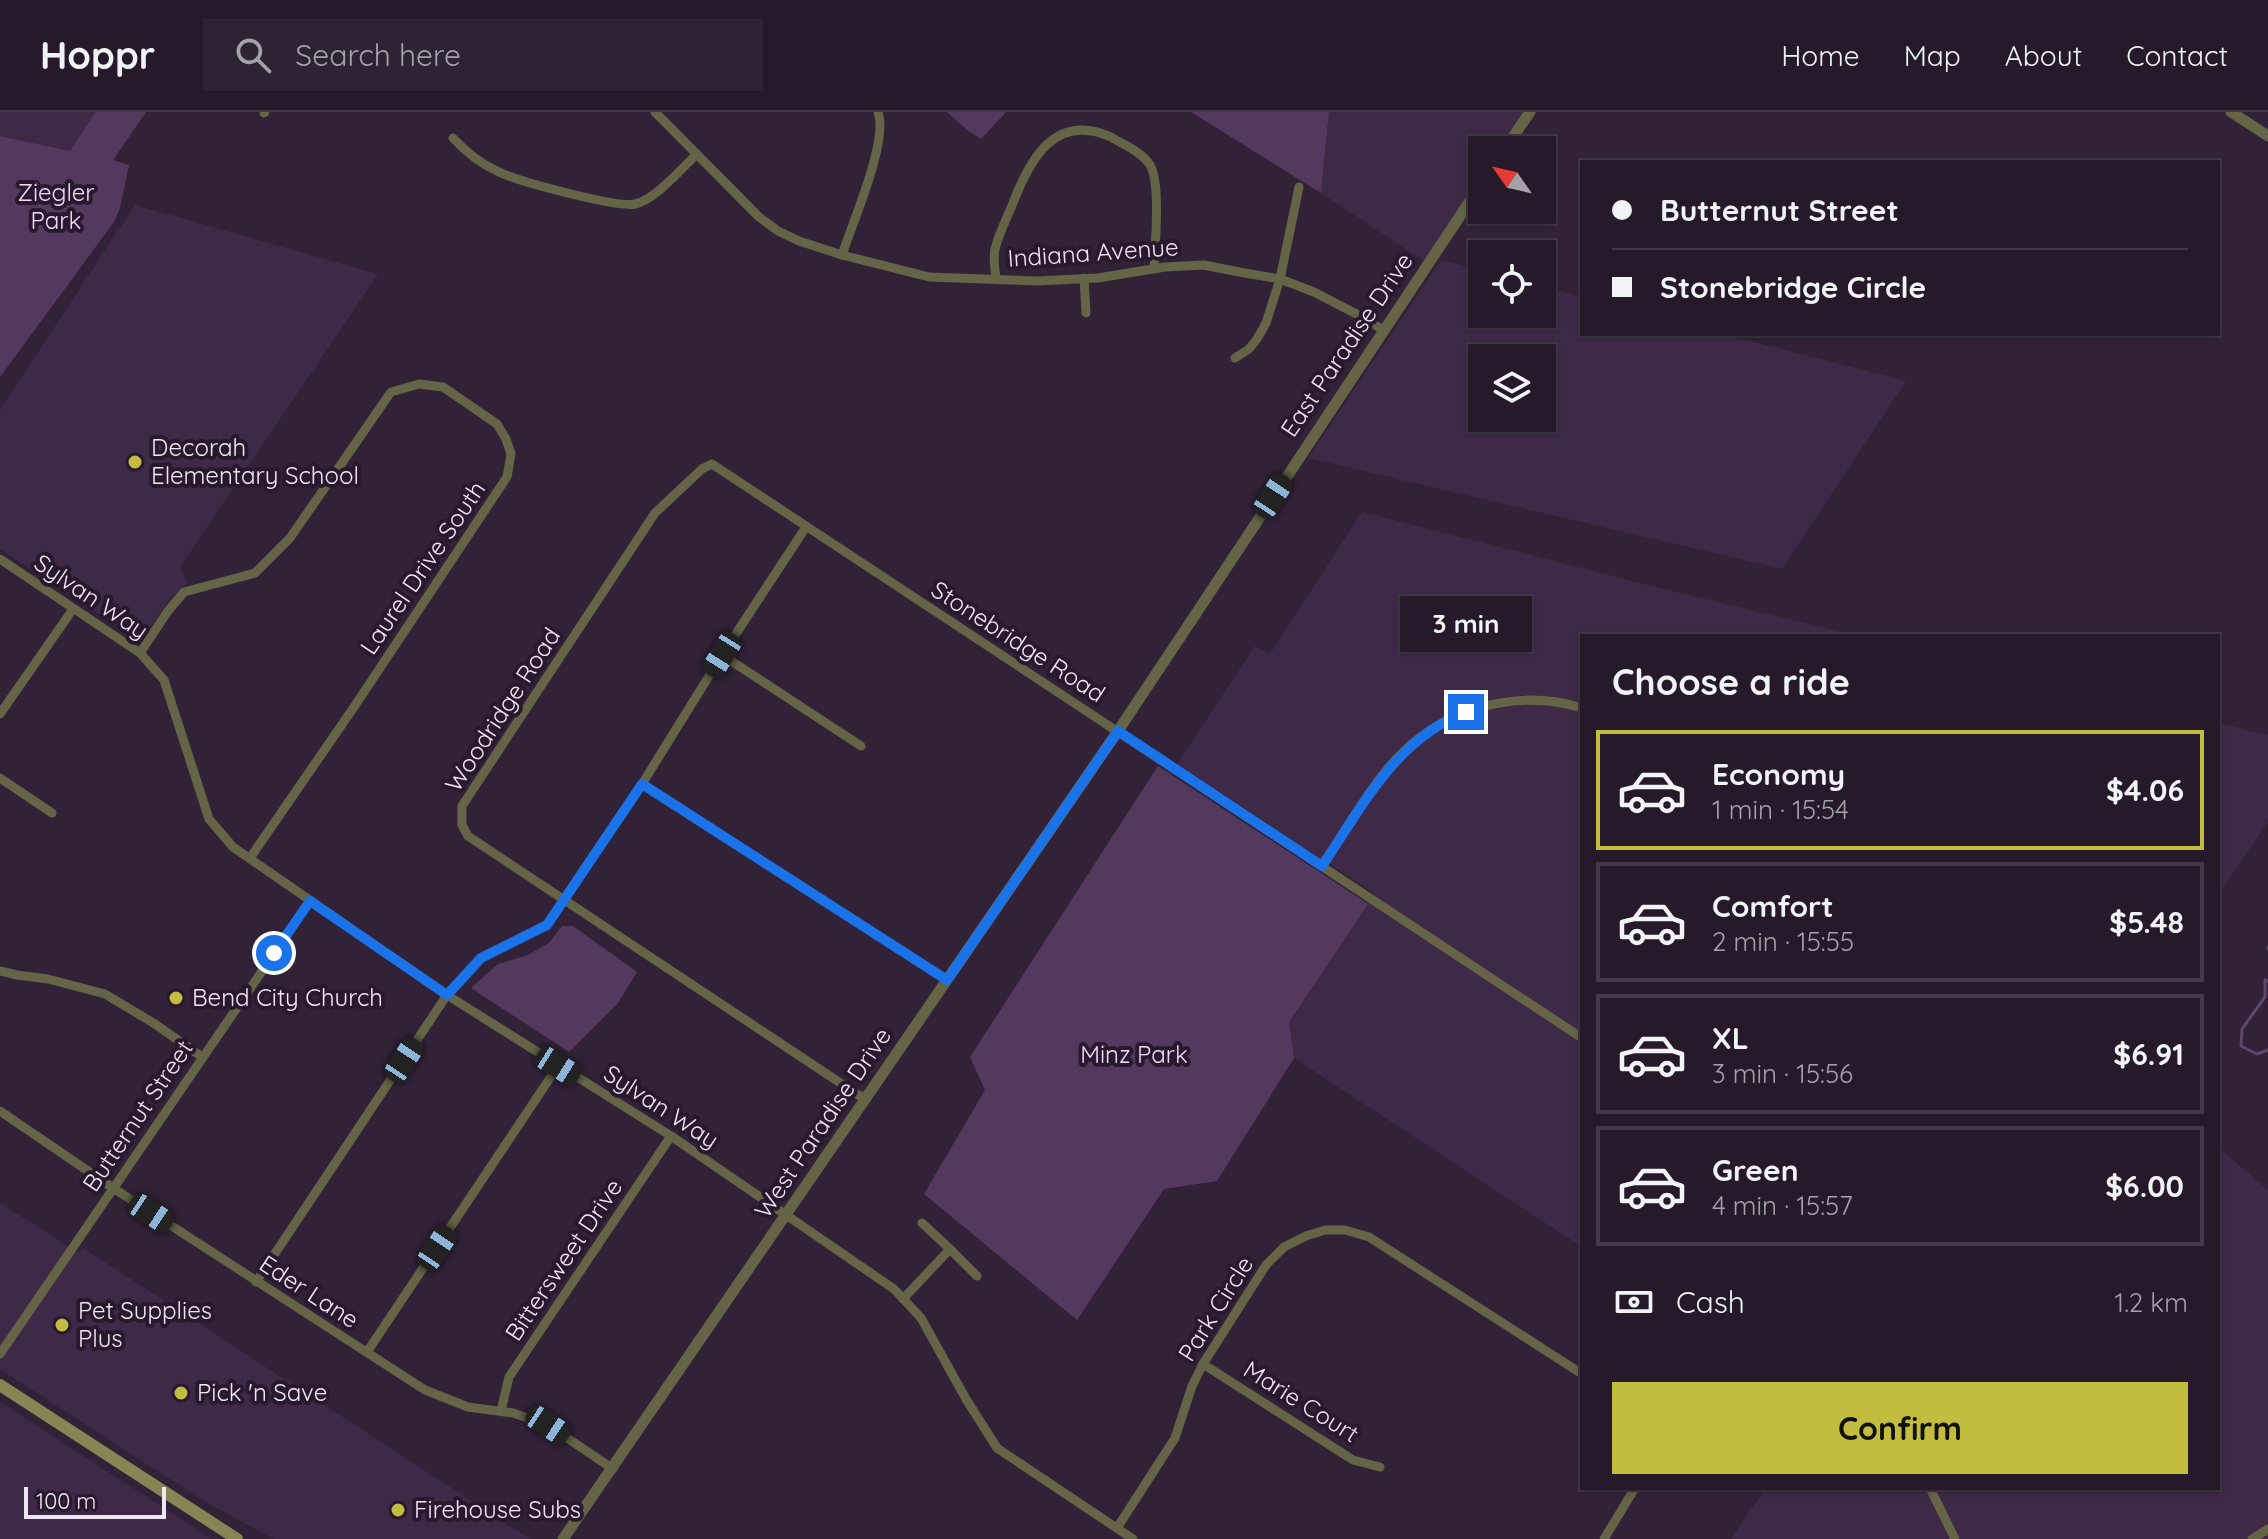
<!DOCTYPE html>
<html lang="en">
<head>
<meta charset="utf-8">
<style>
  body { margin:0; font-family:Quicksand,sans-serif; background:#2e2332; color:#f1f3f6; height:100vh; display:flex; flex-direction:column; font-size:30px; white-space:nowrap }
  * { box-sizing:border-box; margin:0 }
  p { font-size:26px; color:#a4a1a8 }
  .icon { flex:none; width:44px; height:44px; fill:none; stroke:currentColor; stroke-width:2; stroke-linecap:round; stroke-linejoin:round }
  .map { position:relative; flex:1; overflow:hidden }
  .panel { position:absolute; left:1580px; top:522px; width:640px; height:856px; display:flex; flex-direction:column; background:#261a2a; border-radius:0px; box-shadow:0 2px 6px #0004,0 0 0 2px #423847 }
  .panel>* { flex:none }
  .top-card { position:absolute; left:1580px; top:48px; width:640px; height:176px; border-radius:0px; box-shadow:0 2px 6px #0004,0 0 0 2px #423847; display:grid; align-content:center; height:176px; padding:0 32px; background:#261a2a }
  .needle { width:52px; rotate:304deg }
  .controls { position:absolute; left:1468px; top:24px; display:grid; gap:16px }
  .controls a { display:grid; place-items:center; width:88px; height:88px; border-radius:0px; background:#261a2a; box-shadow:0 2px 6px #0004,0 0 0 2px #423847; font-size:40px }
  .scale { position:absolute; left:24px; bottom:20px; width:142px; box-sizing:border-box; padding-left:8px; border:4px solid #f0e5f4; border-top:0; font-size:22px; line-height:28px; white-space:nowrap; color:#f0e5f4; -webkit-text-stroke:6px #28192e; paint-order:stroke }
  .end { position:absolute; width:36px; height:36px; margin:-18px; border:10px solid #1a73e8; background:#fff; box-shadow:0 0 0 4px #fff }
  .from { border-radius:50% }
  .bubble { position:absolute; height:56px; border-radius:0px; background:#261a2a; box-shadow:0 2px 6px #0004,0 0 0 2px #423847; font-size:26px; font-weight:700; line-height:56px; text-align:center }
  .car { position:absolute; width:24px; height:48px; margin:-24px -12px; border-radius:10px; box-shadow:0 0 6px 2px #0007; background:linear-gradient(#222 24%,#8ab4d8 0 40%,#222 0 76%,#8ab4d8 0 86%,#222 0) }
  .top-card b { display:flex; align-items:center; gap:28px; height:76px; font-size:30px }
  .top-card b+b { border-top:2px solid #423847 }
  .top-card i { width:20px; height:20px; background:#f1f3f6 }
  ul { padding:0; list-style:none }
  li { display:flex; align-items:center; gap:24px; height:120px; margin:0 16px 12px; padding:0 16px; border:4px solid #423847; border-radius:0px }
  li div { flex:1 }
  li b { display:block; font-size:30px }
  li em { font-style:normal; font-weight:700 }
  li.on { border-color:#c2bd3f }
  li>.icon { width:72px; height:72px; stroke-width:1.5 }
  h2 { padding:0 32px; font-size:36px; line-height:96px }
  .pay { display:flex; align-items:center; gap:20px; height:88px; padding:0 32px; font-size:30px }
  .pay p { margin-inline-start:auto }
  .button { display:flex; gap:16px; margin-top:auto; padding:16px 32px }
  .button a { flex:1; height:92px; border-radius:0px; background:#c2bd3f; color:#111; font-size:32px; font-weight:700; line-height:92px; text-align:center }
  header { display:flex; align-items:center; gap:48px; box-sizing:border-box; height:112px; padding:0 40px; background:#261a2a; border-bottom:2px solid #423847 }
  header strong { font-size:38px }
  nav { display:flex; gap:44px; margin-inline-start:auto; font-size:28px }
  .search { width:560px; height:72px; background:#2e2332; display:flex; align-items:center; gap:20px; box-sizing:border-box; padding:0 28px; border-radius:0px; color:#a4a1a8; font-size:30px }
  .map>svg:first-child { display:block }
</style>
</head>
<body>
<header>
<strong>Hoppr</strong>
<div class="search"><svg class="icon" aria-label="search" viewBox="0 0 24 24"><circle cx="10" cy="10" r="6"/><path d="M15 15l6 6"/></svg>Search here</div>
<nav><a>Home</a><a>Map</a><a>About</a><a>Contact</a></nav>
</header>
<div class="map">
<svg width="2268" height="1427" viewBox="0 0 2268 1427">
  <rect width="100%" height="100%" fill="#322238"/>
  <g fill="#3e2a46" fill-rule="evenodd">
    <polygon points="0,0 95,0 70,39 0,24"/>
    <polygon points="1329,0 1524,0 1499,38 1482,38 1482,63 1424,149 1321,81"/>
    <polygon points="135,93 378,162 180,455 187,471 169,488 144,524 138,528 0,437 0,298"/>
    <path d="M1441,148L1482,158V202H1542V174L1582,185V222H1722L1906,269L1782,457L1308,346ZM1542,246V306H1482V246Z"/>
    <polygon points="1362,400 1652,474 1858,524 1582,524 1582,1135 1294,946 1289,911 1374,781 1177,652 1255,534 1270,542"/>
    <polygon points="2218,611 2268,623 2268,710 2218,783"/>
    <polygon points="2218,1035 2268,1078 2268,1427 1731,1427 1766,1376 2218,1376"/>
    <polygon points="0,1091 79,1141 83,1136 530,1427 274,1427 204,1389 0,1257"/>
    <polygon points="0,1290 193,1415 212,1427 0,1427"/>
  </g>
  <g fill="#54395f">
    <polygon points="95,0 146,0 113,48 129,53 120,96 114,110 0,265 0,24 70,39"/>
    <polygon points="947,0 1006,0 981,27 967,18"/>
    <polygon points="1191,0 1329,0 1321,81"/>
    <polygon points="1158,654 1368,792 1289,910 1294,946 1217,1069 1164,1077 1077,1208 924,1082 985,978 970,945"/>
    <polygon points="562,814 573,814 637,860 618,891 569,940 471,876 498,852 528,843 549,831"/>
  </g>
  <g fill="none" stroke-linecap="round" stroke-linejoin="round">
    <g stroke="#62456c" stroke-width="3">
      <polyline points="2268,835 2268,837"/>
      <polyline points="2268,869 2265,868 2265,885 2242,917 2241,934 2257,942 2268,938"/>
    </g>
    <g stroke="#656446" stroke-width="9">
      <polyline points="655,0 759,105 778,119 799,129 842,143 929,165 1037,169 1098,166 1165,155 1204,153 1239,160 1280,167 1314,180 1366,207 1383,218"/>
      <polyline points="264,1 265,0"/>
      <path d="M453,26C466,40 479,51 497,59C516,69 617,96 635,92C655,88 682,56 697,42"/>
      <path d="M842,143C852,112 889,28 878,0"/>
      <polyline points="1084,166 1086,201"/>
      <path d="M996,167C995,158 993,146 995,137C999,121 1007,106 1013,91C1030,47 1055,0 1111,25C1124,33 1142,40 1150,53C1161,71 1155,134 1154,157"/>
      <polyline points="1235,246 1249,237 1257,227 1266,211 1280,167 1299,75"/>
      <polyline points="0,447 140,541 164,568 209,707 233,735 447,883 671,1024 894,1177 921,1206 966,1287 997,1336 1133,1427"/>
      <polyline points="140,541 168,499 184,480 255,461 290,426 391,280 419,272 443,275 497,312 506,327 511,342 507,365 354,595 250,746"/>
      <polyline points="722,543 861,634"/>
      <polyline points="0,602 73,497"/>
      <polyline points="0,666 52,701"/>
      <polyline points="642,672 947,868"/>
      <path d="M1322,754C1345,720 1372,671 1400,643C1446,596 1519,576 1582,596"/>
      <polyline points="0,859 17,863 48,867 105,882 155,912 202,945"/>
      <polyline points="866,988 468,724 462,713 462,694 655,401 702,357 712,352 1582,926"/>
      <polyline points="0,999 113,1076 425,1278 468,1295 513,1301 548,1313 613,1357"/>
      <polyline points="922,1111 950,1137"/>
      <polyline points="256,1170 447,883 481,846 547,813 642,672 722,543 806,415"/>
      <polyline points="903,1187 950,1137 977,1164"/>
      <polyline points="367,1240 558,954"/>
      <polyline points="0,1242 310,789"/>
      <polyline points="1203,1252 1353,1348 1380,1355"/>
      <polyline points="501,1299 509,1265 671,1024"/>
      <polyline points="1930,1376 1955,1427"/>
      <polyline points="1117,1416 1175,1326 1192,1274 1203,1252 1266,1153 1284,1135 1306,1124 1325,1118 1345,1118 1369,1125 1582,1262"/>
      <polyline points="1604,1427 1635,1376"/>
      <polyline points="2252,1427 2268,1417"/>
    </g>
    <g stroke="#656446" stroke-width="11">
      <polyline points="2231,0 2268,24"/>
      <polyline points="1504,38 1530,0"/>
      <polyline points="563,1427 1118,619 1482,71"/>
    </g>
    <polyline stroke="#868554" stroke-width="12" points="0,1273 237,1427"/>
  </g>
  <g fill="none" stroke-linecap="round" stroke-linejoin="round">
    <path stroke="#1a73e8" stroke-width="10" d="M274,841L310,789L447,883L481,846L547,813L642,672L947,868L1118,619L1322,754C1362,695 1395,627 1466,600"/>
  </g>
  <g fill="#c2bd3f" stroke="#28192e" stroke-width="3">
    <circle cx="135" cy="350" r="8"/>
    <circle cx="176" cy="886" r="8"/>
    <circle cx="62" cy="1213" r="8"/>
    <circle cx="181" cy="1281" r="8"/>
    <circle cx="398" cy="1398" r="8"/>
  </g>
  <g text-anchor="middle" stroke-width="8" stroke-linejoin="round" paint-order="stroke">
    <g font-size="24" fill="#f0d8fa" stroke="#28192e">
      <text x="56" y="89">Ziegler<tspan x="56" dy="28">Park</tspan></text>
      <text x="1134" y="951">Minz Park</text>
    </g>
    <g font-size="24" fill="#f0e5f4" stroke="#28192e">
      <text transform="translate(1093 141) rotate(-4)" y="8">Indiana Avenue</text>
      <text transform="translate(1347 233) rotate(-56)" y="8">East Paradise Drive</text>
      <text transform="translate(423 456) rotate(-56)" y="8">Laurel Drive South</text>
      <text transform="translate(91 485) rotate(34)" y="8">Sylvan Way</text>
      <text transform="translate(1018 530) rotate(33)" y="8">Stonebridge Road</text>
      <text transform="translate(503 598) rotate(-57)" y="8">Woodridge Road</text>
      <text transform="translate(661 995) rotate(33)" y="8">Sylvan Way</text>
      <text transform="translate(138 1004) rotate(-56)" y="8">Butternut Street</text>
      <text transform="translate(823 1011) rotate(-56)" y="8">West Paradise Drive</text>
      <text transform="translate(564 1148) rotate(-56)" y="8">Bittersweet Drive</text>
      <text transform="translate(309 1180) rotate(33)" y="8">Eder Lane</text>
      <text transform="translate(1216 1197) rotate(-58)" y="8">Park Circle</text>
      <text transform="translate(1301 1290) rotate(32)" y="8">Marie Court</text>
    </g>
    <g font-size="24" fill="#f0e5f4" stroke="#28192e" text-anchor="start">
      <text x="151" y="344">Decorah<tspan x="151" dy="28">Elementary School</tspan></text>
      <text x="192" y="894">Bend City Church</text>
      <text x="78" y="1207">Pet Supplies<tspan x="78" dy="28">Plus</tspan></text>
      <text x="197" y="1289">Pick 'n Save</text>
      <text x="414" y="1406">Firehouse Subs</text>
    </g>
  </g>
</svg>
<div class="controls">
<a><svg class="needle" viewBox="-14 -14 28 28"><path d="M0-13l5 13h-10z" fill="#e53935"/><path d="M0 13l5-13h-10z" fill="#a4a1a8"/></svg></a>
<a><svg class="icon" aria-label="locate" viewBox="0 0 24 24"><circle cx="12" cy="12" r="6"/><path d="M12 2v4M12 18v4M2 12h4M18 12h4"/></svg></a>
<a><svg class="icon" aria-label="layers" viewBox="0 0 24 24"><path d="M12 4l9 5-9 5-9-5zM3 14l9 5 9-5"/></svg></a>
</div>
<div class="scale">100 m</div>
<i class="end from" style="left:274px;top:841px"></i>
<i class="end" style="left:1466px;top:600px"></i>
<div class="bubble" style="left:1400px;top:484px;width:132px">3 min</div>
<i class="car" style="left:1273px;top:384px;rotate:33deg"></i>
<i class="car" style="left:722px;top:543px;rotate:212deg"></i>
<i class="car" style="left:404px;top:948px;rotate:33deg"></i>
<i class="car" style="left:558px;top:954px;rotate:122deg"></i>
<i class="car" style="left:151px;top:1101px;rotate:123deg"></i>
<i class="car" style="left:437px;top:1136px;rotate:34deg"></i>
<i class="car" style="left:548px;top:1313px;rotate:123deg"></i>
<div class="top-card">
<b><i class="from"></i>Butternut Street</b>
<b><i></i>Stonebridge Circle</b>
</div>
<section class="panel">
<h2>Choose a ride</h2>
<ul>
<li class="on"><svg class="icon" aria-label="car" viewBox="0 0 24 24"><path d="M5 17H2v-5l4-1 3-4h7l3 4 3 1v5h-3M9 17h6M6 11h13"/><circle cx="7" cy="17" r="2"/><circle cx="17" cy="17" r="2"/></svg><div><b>Economy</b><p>1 min · 15:54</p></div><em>$4.06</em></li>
<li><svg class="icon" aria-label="car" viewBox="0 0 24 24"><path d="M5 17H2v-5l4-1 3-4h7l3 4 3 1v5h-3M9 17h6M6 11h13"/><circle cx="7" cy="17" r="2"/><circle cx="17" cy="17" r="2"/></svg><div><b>Comfort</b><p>2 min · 15:55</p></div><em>$5.48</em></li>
<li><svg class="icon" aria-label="car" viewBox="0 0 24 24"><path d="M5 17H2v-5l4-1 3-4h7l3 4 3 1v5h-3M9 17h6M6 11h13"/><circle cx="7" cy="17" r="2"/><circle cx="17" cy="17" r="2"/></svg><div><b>XL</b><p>3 min · 15:56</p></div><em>$6.91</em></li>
<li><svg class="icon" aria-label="car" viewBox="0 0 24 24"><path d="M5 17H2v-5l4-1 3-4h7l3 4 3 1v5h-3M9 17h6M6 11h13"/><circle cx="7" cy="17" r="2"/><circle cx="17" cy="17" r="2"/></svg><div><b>Green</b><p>4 min · 15:57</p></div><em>$6.00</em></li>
</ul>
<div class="pay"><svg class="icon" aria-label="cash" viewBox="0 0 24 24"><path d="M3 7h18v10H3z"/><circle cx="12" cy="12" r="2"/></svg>Cash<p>1.2 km</p></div>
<div class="button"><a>Confirm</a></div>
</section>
</div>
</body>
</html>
